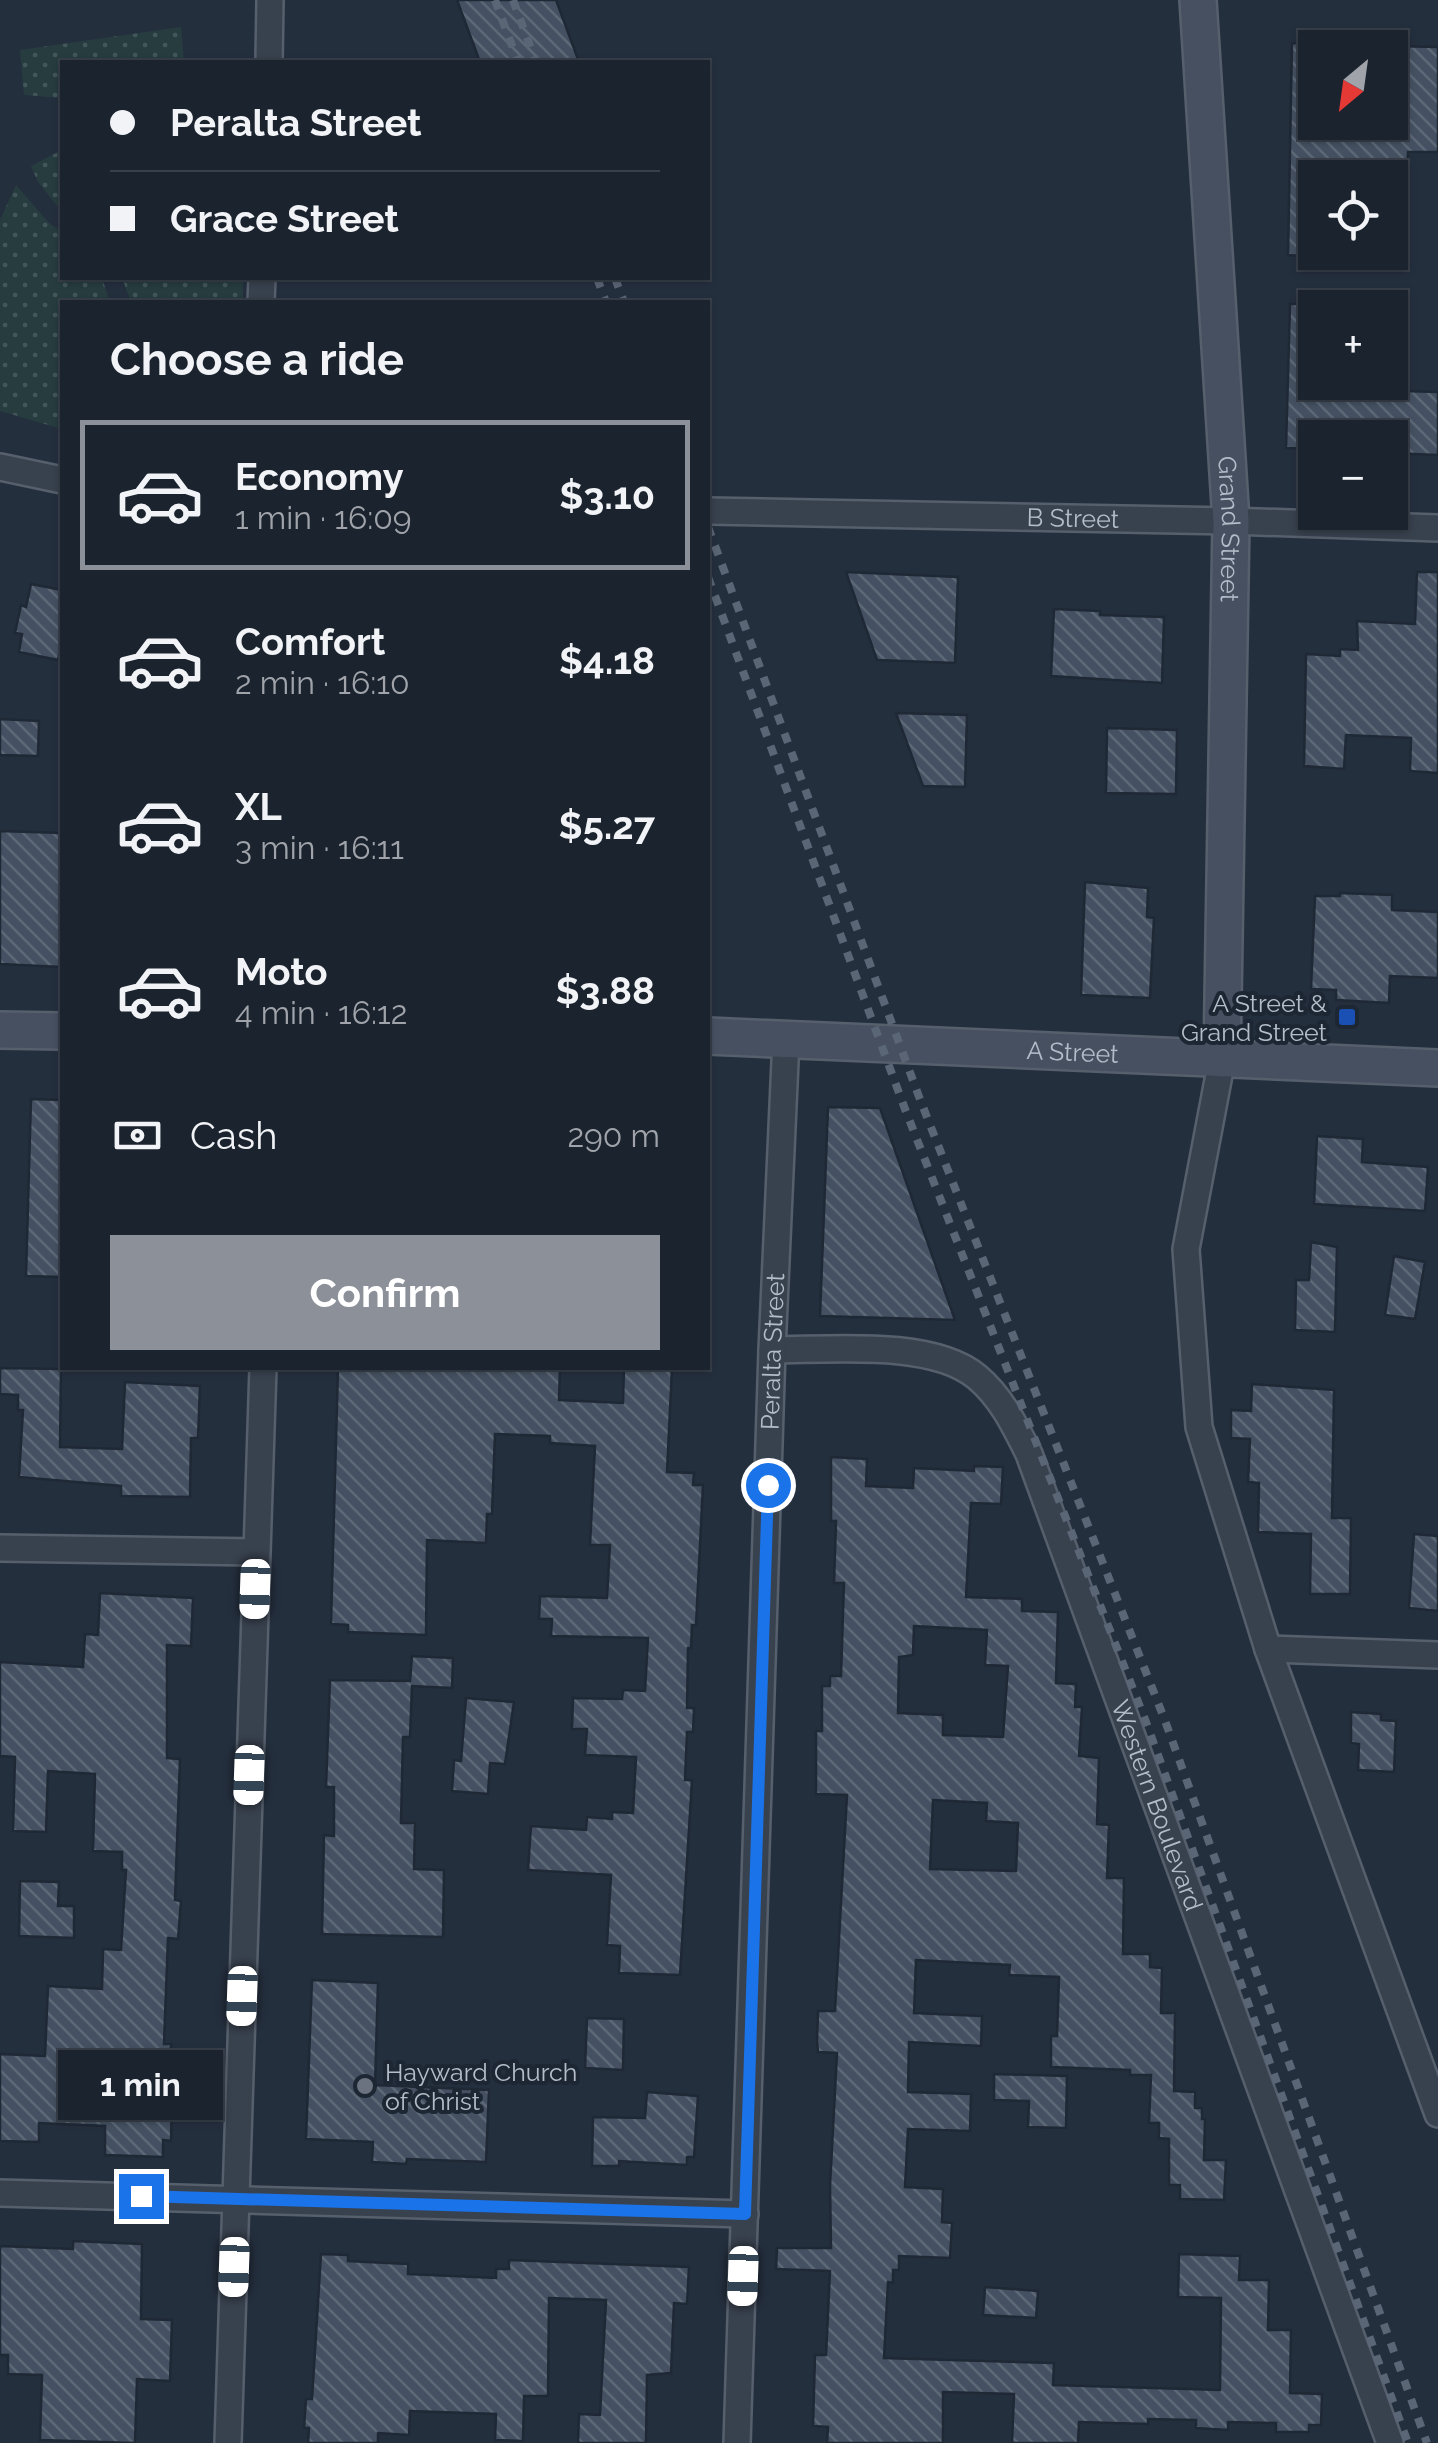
<!DOCTYPE html>
<html lang="en">
<head>
<meta charset="utf-8">
<style>
  body { margin:0; font-family:Raleway,sans-serif; background:#282f3a; color:#f1f3f6; height:100vh; display:flex; flex-direction:column; font-size:38px; white-space:nowrap }
  * { box-sizing:border-box; margin:0 }
  p { font-size:32px; color:#a0a4aa }
  .icon { flex:none; width:55px; height:55px; fill:none; stroke:currentColor; stroke-width:2; stroke-linecap:round; stroke-linejoin:round }
  .map { position:relative; flex:1; overflow:hidden }
  .panel { position:absolute; left:60px; top:300px; width:650px; height:1070px; display:flex; flex-direction:column; background:#1b232e; border-radius:0px; box-shadow:0 2px 8px #0004,0 0 0 2px #39404a }
  .panel>* { flex:none }
  .banner { position:absolute; left:60px; top:60px; width:650px; height:220px; border-radius:0px; box-shadow:0 2px 8px #0004,0 0 0 2px #39404a; display:grid; align-content:center; height:220px; padding:0 50px; background:#1b232e }
  .needle { width:65px; rotate:209deg }
  .buttons { position:absolute; left:1298px; top:30px; display:grid; gap:20px }
  .buttons a { display:grid; place-items:center; width:110px; height:110px; border-radius:0px; background:#1b232e; box-shadow:0 2px 8px #0004,0 0 0 2px #39404a; font-size:50px }
  .end { position:absolute; width:45px; height:45px; margin:-22px; border:12px solid #1a73e8; background:#fff; box-shadow:0 0 0 5px #fff }
  .from { border-radius:50% }
  .bubble { position:absolute; height:70px; border-radius:0px; background:#1b232e; box-shadow:0 2px 8px #0004,0 0 0 2px #39404a; font-size:32px; font-weight:700; line-height:70px; text-align:center }
  .car { position:absolute; width:30px; height:60px; margin:-30px -15px; border-radius:12px; box-shadow:0 0 8px 2px #0007; background:linear-gradient(#fff 24%,#345 0 40%,#fff 0 76%,#345 0 86%,#fff 0) }
  .banner b { display:flex; align-items:center; gap:35px; height:95px; font-size:38px }
  .banner b+b { border-top:2px solid #39404a }
  .banner i { width:25px; height:25px; background:#f1f3f6 }
  ul { padding:0; list-style:none }
  li { display:flex; align-items:center; gap:30px; height:150px; margin:0 20px 15px; padding:0 30px; border:5px solid transparent; border-radius:0px }
  li div { flex:1 }
  li b { display:block; font-size:38px }
  li em { font-style:normal; font-weight:700 }
  li.current { border-color:#8c9099 }
  li>.icon { width:90px; height:90px; stroke-width:1.5 }
  h2 { padding:0 50px; font-size:45px; line-height:120px }
  .pay { display:flex; align-items:center; gap:25px; height:110px; padding:0 50px; font-size:38px }
  .pay p { margin-inline-start:auto }
  .primary-button { display:flex; gap:20px; margin-top:auto; padding:20px 50px }
  .primary-button a { flex:1; height:115px; border-radius:0px; background:#8c9099; color:#fff; font-size:40px; font-weight:700; line-height:115px; text-align:center }
  .map>svg:first-child { display:block }
</style>
</head>
<body>
<div class="map">
<svg width="1438" height="2443" viewBox="0 0 1438 2443">
  <defs>
    <pattern id="grass-dots" width="8" height="8" patternUnits="userSpaceOnUse" patternTransform="scale(2.5)"><rect width="8" height="8" fill="#263c3f"/><path d="M2 2h.1M6 6h.1" fill="none" stroke="#435659" stroke-width="1.8" stroke-linecap="round"/></pattern>
    <pattern id="building-back-hatch" width="6" height="6" patternUnits="userSpaceOnUse" patternTransform="scale(2.5)"><rect width="6" height="6" fill="#455162"/><path d="M-1 5l2 2M0 0l6 6M5-1l2 2" fill="none" stroke="#5d6877"/></pattern>
  </defs>
  <rect width="100%" height="100%" fill="#242f3e"/>
  <g fill="url(#grass-dots)">
    <polygon points="181,27 184,62 62,62 62,98 24,95 20,50"/>
    <polygon points="62,150 62,212 38,182 31,166"/>
    <polygon points="16,185 49,223 62,232 62,278 102,278 110,302 62,302 62,429 0,411 0,220"/>
    <polygon points="122,278 243,278 243,302 131,302"/>
  </g>
  <g fill="url(#building-back-hatch)" stroke="#1f2835" stroke-width="2.5" fill-rule="evenodd">
    <polygon points="457,0 556,0 579,62 480,62"/>
    <polygon points="1292,43 1315,44 1315,122 1390,122 1390,46 1438,47 1438,152 1408,152 1407,178 1315,178 1315,257 1288,255"/>
    <polygon points="1290,304 1315,304 1315,382 1391,382 1405,384 1405,391 1438,392 1438,455 1390,453 1390,438 1315,438 1315,449 1286,448"/>
    <polygon points="846,572 958,577 955,663 877,660"/>
    <polygon points="1417,572 1438,572 1438,773 1410,771 1411,738 1346,735 1344,769 1304,766 1306,654 1340,656 1340,649 1358,650 1357,621 1415,624"/>
    <polygon points="31,584 62,590 62,640 58,660 19,652 22,634 15,633 21,605 26,607"/>
    <polygon points="1054,609 1100,611 1100,615 1164,617 1162,683 1051,676"/>
    <polygon points="896,713 967,715 965,787 923,786"/>
    <polygon points="0,719 39,721 38,756 0,755"/>
    <polygon points="1107,728 1177,730 1176,794 1106,793"/>
    <polygon points="0,831 62,833 62,967 0,964"/>
    <polygon points="1085,882 1148,888 1147,917 1154,918 1150,998 1081,995"/>
    <polygon points="1340,893 1392,895 1392,910 1438,912 1438,978 1390,976 1389,1003 1336,1000 1336,990 1311,989 1315,896 1340,896"/>
    <polygon points="31,1099 62,1100 62,1277 26,1276"/>
    <polygon points="828,1107 880,1108 955,1320 820,1316"/>
    <polygon points="1317,1136 1363,1139 1362,1162 1428,1167 1425,1211 1314,1204"/>
    <polygon points="1311,1242 1337,1247 1335,1332 1295,1330 1296,1280 1309,1280"/>
    <polygon points="1394,1256 1425,1262 1415,1319 1385,1315"/>
    <polygon points="0,1368 61,1369 60,1447 122,1449 125,1382 200,1386 198,1438 191,1438 190,1497 121,1496 121,1486 19,1477 23,1410 18,1410 18,1395 0,1394"/>
    <polygon points="338,1368 560,1368 559,1400 623,1403 624,1368 672,1368 667,1472 694,1473 693,1485 703,1485 696,1625 692,1625 691,1648 688,1648 687,1708 694,1708 693,1732 687,1732 685,1780 692,1780 680,1975 619,1973 620,1946 607,1945 611,1875 528,1870 531,1826 586,1830 587,1817 612,1819 612,1812 633,1813 636,1757 585,1755 587,1729 572,1729 573,1698 622,1699 623,1690 645,1691 648,1638 551,1636 552,1619 539,1619 540,1596 607,1598 610,1545 590,1545 595,1446 550,1443 550,1436 495,1434 492,1514 487,1514 486,1543 427,1540 426,1635 348,1632 348,1625 331,1624"/>
    <polygon points="1252,1384 1334,1390 1332,1518 1351,1518 1350,1594 1310,1594 1311,1534 1258,1532 1259,1483 1248,1482 1250,1439 1231,1438 1231,1410 1251,1411"/>
    <path d="M831,1457L867,1459L866,1486L913,1488L914,1468L974,1471V1466L1003,1467L1001,1504L971,1503L966,1597L1022,1599V1611L1058,1612L1056,1683L1076,1684L1075,1707H1082L1079,1756L1099,1758L1097,1824L1109,1825L1107,1878H1124L1123,1954H1150V1967L1162,1968L1161,2013H1175L1174,2091L1195,2092V2108H1202V2119H1205L1204,2160H1226L1224,2200L1180,2199V2185H1169V2139L1159,2138V2123H1149L1151,2075H1130V2070L1051,2067V2036H1057L1059,1977L1009,1975L1010,1965L916,1960L914,2013L982,2016L981,2046L909,2042L908,2092L971,2094L970,2131L908,2129L905,2187L943,2189L942,2222L952,2223L950,2258L899,2256V2270H893V2283L888,2282L884,2358L1054,2363L1053,2385L1220,2390L1221,2298L1178,2297L1179,2254L1240,2256L1239,2280H1269L1268,2330H1291L1290,2393L1322,2394L1321,2425H1309V2432H1276V2423L1228,2422V2430L1196,2428V2420L1148,2419V2424L1079,2422L1078,2443H1012L1014,2394L943,2392V2443H827L828,2427L813,2426L815,2355H826L830,2271L776,2269L777,2248H831L830,2186L837,2053L818,2052L817,2041L818,2011H835L847,1795L816,1794V1731H822V1686H830V1676H841L844,1583H834L836,1521H831ZM914,1626L987,1630L985,1665L1008,1666L1003,1737L943,1735V1715L898,1713L899,1657L913,1655ZM933,1800L987,1803L986,1821L1018,1823L1016,1871L930,1869Z"/>
    <polygon points="1414,1534 1438,1536 1438,1611 1409,1608"/>
    <polygon points="100,1593 193,1598 191,1646 167,1645 167,1758 180,1759 175,1900 181,1901 178,1939 168,1938 164,2044 171,2044 169,2094 172,2094 171,2141 163,2140 163,2157 105,2155 105,2126 39,2123 39,2142 0,2141 0,2054 45,2056 48,1986 102,1989 103,1949 121,1950 126,1870 122,1870 122,1852 93,1851 95,1774 48,1771 46,1832 13,1831 15,1757 0,1756 0,1662 83,1667 85,1634 98,1635"/>
    <polygon points="412,1656 453,1658 452,1688 412,1686 410,1737 403,1737 401,1823 415,1823 414,1869 444,1870 443,1937 322,1934 324,1835 334,1836 334,1787 326,1787 330,1680 410,1681"/>
    <polygon points="466,1698 514,1702 505,1764 490,1763 488,1794 452,1791 454,1760 461,1761"/>
    <polygon points="1351,1712 1381,1714 1381,1720 1396,1721 1394,1772 1358,1770 1359,1744 1351,1743"/>
    <polygon points="20,1881 59,1882 58,1906 74,1906 74,1938 19,1936"/>
    <polygon points="312,1980 378,1983 375,2085 489,2090 486,2162 407,2159 406,2164 372,2162 373,2142 306,2139"/>
    <polygon points="587,2018 624,2019 623,2070 585,2068"/>
    <polygon points="994,2074 1067,2076 1066,2128 1028,2127 1029,2101 994,2100"/>
    <polygon points="647,2092 698,2096 694,2157 687,2157 687,2165 619,2161 619,2166 592,2166 593,2117 645,2118"/>
    <polygon points="73,2241 142,2244 141,2319 172,2320 170,2381 137,2379 135,2443 40,2440 42,2375 8,2374 8,2355 0,2355 0,2246 73,2249"/>
    <polygon points="321,2254 348,2255 348,2261 408,2264 408,2274 496,2278 496,2269 509,2269 509,2260 689,2267 687,2304 674,2303 671,2373 647,2375 646,2443 578,2443 579,2414 600,2415 606,2300 549,2298 548,2396 524,2396 523,2441 495,2440 496,2414 410,2411 409,2435 378,2433 378,2443 308,2443 309,2428 304,2428 306,2399 312,2399"/>
    <polygon points="985,2287 1038,2291 1036,2318 983,2315"/>
  </g>
  <g fill="none" stroke-linecap="round" stroke-linejoin="round">
    <defs>
      <g id="street">
        <polyline points="269,62 270,0"/>
        <polyline points="261,302 262,278"/>
        <polyline points="0,467 62,480"/>
        <path id="s1" d="M708,511L1231,521L1438,528"/>
        <polyline points="1222,1059 1186,1249 1199,1427 1268,1649 1438,2114"/>
        <path id="s2" d="M772,1350C829,1350 932,1339 977,1377C1002,1398 1015,1426 1029,1454L1390,2443"/>
        <polyline points="0,1548 256,1552"/>
        <polyline points="1268,1649 1438,1655"/>
        <polyline points="0,2193 745,2214"/>
        <polyline points="228,2443 263,1368"/>
        <path id="s3" d="M737,2443L772,1350L786,1039"/>
      </g>
      <g id="secondary">
        <path id="s4" d="M1198,0L1231,521L1222,1059"/>
        <polyline points="0,1030 62,1031"/>
        <path id="s5" d="M708,1036L1438,1068"/>
      </g>
    </defs>
    <use href="#street" stroke="#565f6c" stroke-width="30"/>
    <use href="#secondary" stroke="#565f6c" stroke-width="40"/>
    <use href="#street" stroke="#38414e" stroke-width="25"/>
    <use href="#secondary" stroke="#465061" stroke-width="35"/>
    <g stroke="#5a6575" stroke-width="8" stroke-dasharray="10 10" stroke-linecap="butt">
      <polyline points="495,0 518,62"/>
      <polyline points="513,0 536,62"/>
      <polyline points="597,278 606,302"/>
      <polyline points="615,278 624,302"/>
      <polyline points="708,527 921,1102 1164,1718 1427,2443"/>
      <polyline points="708,577 905,1109 1146,1722 1408,2443"/>
    </g>
  </g>
  <g fill="none" stroke-linecap="round" stroke-linejoin="round">
    <polyline stroke="#1a73e8" stroke-width="12" points="141,2196 745,2214 768,1485"/>
  </g>
  <rect fill="#1a4fb4" stroke="#1d2633" stroke-width="4" x="1337" y="1007" width="20" height="20" rx="5"/>
  <circle fill="#6b7280" stroke="#1d2633" stroke-width="4" cx="365" cy="2086" r="10"/>
  <g text-anchor="middle" stroke-width="8" stroke-linejoin="round" paint-order="stroke">
    <g font-size="25" fill="#b4bcc9" stroke="#1d2633">
      <text dy="9" stroke="none"><textPath href="#s1" startOffset="365">B Street</textPath></text>
      <text dy="9" stroke="none"><textPath href="#s4" startOffset="530">Grand Street</textPath></text>
      <text dy="9" stroke="none"><textPath href="#s5" startOffset="365">A Street</textPath></text>
      <text dy="9" stroke="none"><textPath href="#s3" startOffset="1092">Peralta Street</textPath></text>
      <text dy="9" stroke="none"><textPath href="#s2" startOffset="678">Western Boulevard</textPath></text>
    </g>
    <g font-size="25" fill="#b4bcc9" stroke="#1d2633" text-anchor="end">
      <text x="1327" y="1012">A Street &amp;<tspan x="1327" dy="29">Grand Street</tspan></text>
      <text x="385" y="2081" text-anchor="start">Hayward Church<tspan x="385" dy="29">of Christ</tspan></text>
    </g>
  </g>
</svg>
<div class="buttons">
<a><svg class="needle" viewBox="-14 -14 28 28"><path d="M0-13l5 13h-10z" fill="#e53935"/><path d="M0 13l5-13h-10z" fill="#a0a4aa"/></svg></a>
<a><svg class="icon" aria-label="locate" viewBox="0 0 24 24"><circle cx="12" cy="12" r="6"/><path d="M12 2v4M12 18v4M2 12h4M18 12h4"/></svg></a>
<a>+</a>
<a>−</a>
</div>
<i class="end from" style="left:768px;top:1485px"></i>
<i class="end" style="left:141px;top:2196px"></i>
<div class="bubble" style="left:58px;top:2050px;width:165px">1 min</div>
<i class="car" style="left:255px;top:1589px;rotate:182deg"></i>
<i class="car" style="left:249px;top:1775px;rotate:182deg"></i>
<i class="car" style="left:242px;top:1996px;rotate:182deg"></i>
<i class="car" style="left:234px;top:2267px;rotate:182deg"></i>
<i class="car" style="left:743px;top:2276px;rotate:182deg"></i>
<div class="banner">
<b><i class="from"></i>Peralta Street</b>
<b><i></i>Grace Street</b>
</div>
<section class="panel">
<h2>Choose a ride</h2>
<ul>
<li class="current"><svg class="icon" aria-label="car" viewBox="0 0 24 24"><path d="M5 17H2v-5l4-1 3-4h7l3 4 3 1v5h-3M9 17h6M6 11h13"/><circle cx="7" cy="17" r="2"/><circle cx="17" cy="17" r="2"/></svg><div><b>Economy</b><p>1 min · 16:09</p></div><em>$3.10</em></li>
<li><svg class="icon" aria-label="car" viewBox="0 0 24 24"><path d="M5 17H2v-5l4-1 3-4h7l3 4 3 1v5h-3M9 17h6M6 11h13"/><circle cx="7" cy="17" r="2"/><circle cx="17" cy="17" r="2"/></svg><div><b>Comfort</b><p>2 min · 16:10</p></div><em>$4.18</em></li>
<li><svg class="icon" aria-label="car" viewBox="0 0 24 24"><path d="M5 17H2v-5l4-1 3-4h7l3 4 3 1v5h-3M9 17h6M6 11h13"/><circle cx="7" cy="17" r="2"/><circle cx="17" cy="17" r="2"/></svg><div><b>XL</b><p>3 min · 16:11</p></div><em>$5.27</em></li>
<li><svg class="icon" aria-label="car" viewBox="0 0 24 24"><path d="M5 17H2v-5l4-1 3-4h7l3 4 3 1v5h-3M9 17h6M6 11h13"/><circle cx="7" cy="17" r="2"/><circle cx="17" cy="17" r="2"/></svg><div><b>Moto</b><p>4 min · 16:12</p></div><em>$3.88</em></li>
</ul>
<div class="pay"><svg class="icon" aria-label="cash" viewBox="0 0 24 24"><path d="M3 7h18v10H3z"/><circle cx="12" cy="12" r="2"/></svg>Cash<p>290 m</p></div>
<div class="primary-button"><a>Confirm</a></div>
</section>
</div>
</body>
</html>
